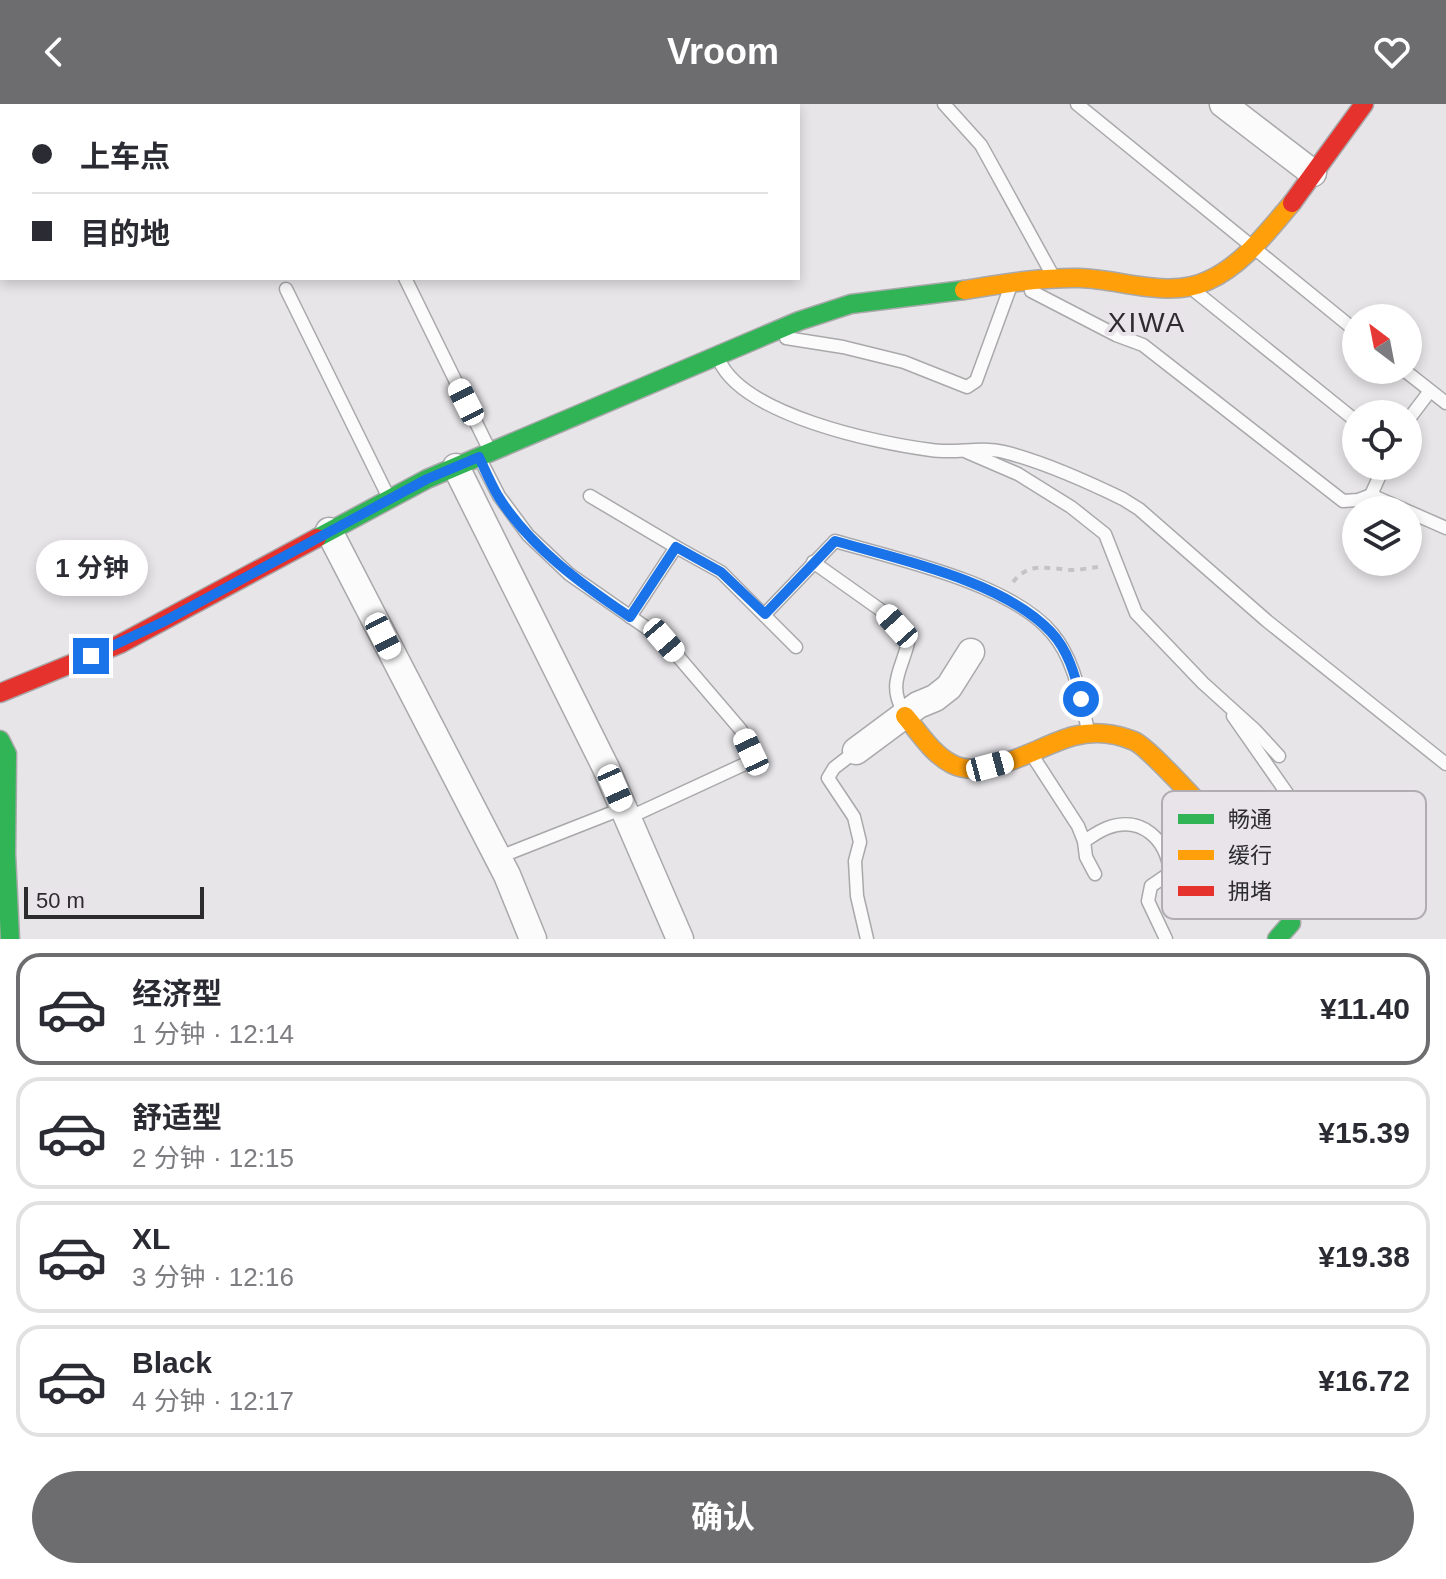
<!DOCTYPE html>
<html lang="zh">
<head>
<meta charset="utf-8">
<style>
  body { margin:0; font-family:Helvetica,"Noto Sans SC",sans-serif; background:#f2f2f3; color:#2b2b33; height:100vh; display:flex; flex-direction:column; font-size:30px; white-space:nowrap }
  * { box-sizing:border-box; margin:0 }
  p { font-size:26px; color:#7c7c81 }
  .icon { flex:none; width:44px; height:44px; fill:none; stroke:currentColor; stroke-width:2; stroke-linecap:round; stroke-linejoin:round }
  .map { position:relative; height:835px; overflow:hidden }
  .drawer { display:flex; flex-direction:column; background:#fff; flex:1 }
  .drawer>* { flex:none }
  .hud { position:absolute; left:0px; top:0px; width:800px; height:176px; box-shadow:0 4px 12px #0003; display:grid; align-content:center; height:176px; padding:0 32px; background:#fff }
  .needle { width:52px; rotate:328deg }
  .tools { position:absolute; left:1342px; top:200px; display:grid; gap:16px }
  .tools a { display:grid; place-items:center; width:80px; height:80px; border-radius:50%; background:#fff; box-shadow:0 4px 12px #0003; font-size:40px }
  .scale { position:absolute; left:24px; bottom:20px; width:180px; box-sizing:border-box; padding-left:8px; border:4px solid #2c2b2d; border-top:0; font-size:22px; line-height:28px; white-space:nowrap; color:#2c2b2d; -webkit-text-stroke:6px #e8e4e9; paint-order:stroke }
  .end { position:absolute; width:36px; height:36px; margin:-18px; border:10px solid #1a73e8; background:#fff; box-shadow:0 0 0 4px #fff }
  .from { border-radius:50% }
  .bubble { position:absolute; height:56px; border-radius:28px; background:#fff; box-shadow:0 4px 12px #0003; font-size:26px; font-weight:700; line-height:56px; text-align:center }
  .car { position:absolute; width:24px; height:48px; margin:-24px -12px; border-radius:10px; box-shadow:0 0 6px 2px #0007; background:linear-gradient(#fff 24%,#345 0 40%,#fff 0 76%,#345 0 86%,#fff 0) }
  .hud b { display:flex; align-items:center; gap:28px; height:76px; font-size:30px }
  .hud b+b { border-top:2px solid #e1e1e2 }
  .hud i { width:20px; height:20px; background:#2b2b33 }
  ul { padding:14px 0 0; list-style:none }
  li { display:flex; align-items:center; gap:24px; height:112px; margin:0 16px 12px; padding:0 16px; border:4px solid #e1e1e2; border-radius:24px }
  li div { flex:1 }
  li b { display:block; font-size:30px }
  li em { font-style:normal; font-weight:700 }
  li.current { border-color:#6d6c6e }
  li>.icon { width:72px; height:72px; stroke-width:1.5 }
  .primary-button { display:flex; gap:16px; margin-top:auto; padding:16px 32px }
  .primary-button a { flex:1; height:92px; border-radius:48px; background:#6d6c6e; color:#fff; font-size:32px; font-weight:700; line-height:92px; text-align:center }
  header { display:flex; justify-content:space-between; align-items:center; height:104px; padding:0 32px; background:#6d6c6e; color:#fff; font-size:36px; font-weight:700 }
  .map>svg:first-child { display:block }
</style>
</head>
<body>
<header><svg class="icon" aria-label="back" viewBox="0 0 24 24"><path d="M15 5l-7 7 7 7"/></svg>Vroom<svg class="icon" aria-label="heart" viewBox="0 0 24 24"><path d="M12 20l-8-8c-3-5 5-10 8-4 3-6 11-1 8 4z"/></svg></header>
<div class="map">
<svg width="1446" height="835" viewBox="0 0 1446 835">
  <rect width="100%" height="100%" fill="#e7e5e8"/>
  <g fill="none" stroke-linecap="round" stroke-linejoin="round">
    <defs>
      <g id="lane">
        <polyline points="944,0 981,41 1053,172"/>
        <polyline points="1077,0 1356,227"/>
        <polyline points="405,174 489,345"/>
        <polyline points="286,185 388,392"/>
        <polyline points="1031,187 1116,231 1143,241 1343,397 1358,396 1371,391 1446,424"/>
        <polyline points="1196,188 1356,317"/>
        <polyline points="786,234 843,243 904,258 967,283 976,277 1010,184"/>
        <path d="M719,256C743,311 876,339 931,346C955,350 981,342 1004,348C1044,358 1086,377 1123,395L1139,405L1267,517L1446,660"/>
        <polyline points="1404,266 1446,299"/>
        <polyline points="1408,316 1430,287"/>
        <polyline points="967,348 1018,370 1071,403 1105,430 1136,509 1203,579 1255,626 1279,652"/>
        <polyline points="480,355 499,392 528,431 569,470 664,536 741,626 751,648 747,659 628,714"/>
        <polyline points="1371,391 1384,362"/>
        <polyline points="590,392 676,443 630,513"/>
        <polyline points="676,443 721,468 796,543"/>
        <path d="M813,458L885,509L908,539C900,570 888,579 904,610"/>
        <path d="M765,510L835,437C897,455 1010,479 1052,529C1075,556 1080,593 1088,626"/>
        <polyline points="1233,612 1291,695 1378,799"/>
        <polyline points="856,647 834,664 828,674 854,713 860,738 855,757 857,792 867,835"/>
        <polyline points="1032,651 1078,722 1084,737 1086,753 1095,770"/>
        <path d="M1084,737C1091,733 1099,727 1107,724C1141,711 1167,735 1170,769L1151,782L1148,797L1166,835"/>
        <polyline points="497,754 624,704"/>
      </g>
      <g id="street">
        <polyline points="1223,0 1313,69"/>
        <polyline points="456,363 606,664 680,835"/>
        <polyline points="329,427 507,771 533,835"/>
        <polyline points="856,647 918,601 935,594 949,583 971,548"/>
      </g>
      <g id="fast">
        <polyline points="317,434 427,375 799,217 851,200 964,186"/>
        <polyline points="0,636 7,650 6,750 10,835"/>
        <polyline points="1225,727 1256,760 1287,800 1291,819 1277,835"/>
      </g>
      <g id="slow">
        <path d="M964,186C1002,180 1041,173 1080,174C1120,175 1169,195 1207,177C1242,162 1268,127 1292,99"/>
        <path d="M905,612C919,628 932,650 952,660C987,678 1039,641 1074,632C1093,627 1115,629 1134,637C1149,643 1209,711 1225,727"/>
      </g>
      <g id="jam">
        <polyline points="1292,99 1364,0"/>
        <polyline points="0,589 120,540 317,434"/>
      </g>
    </defs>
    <use href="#lane" stroke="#a9a8aa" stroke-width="15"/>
    <use href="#street" stroke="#a9a8aa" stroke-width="29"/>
    <use href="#fast" stroke="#a9a8aa" stroke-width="21"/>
    <use href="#slow" stroke="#a9a8aa" stroke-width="21"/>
    <use href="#jam" stroke="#a9a8aa" stroke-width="21"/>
    <path stroke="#c4c4c5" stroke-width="4" stroke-dasharray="6 6" stroke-linecap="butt" d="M1013,478C1029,457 1049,465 1072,466C1080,466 1089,464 1098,463"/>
    <use href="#lane" stroke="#fbfbfc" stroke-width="12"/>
    <use href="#street" stroke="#fbfbfc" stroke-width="26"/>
    <use href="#fast" stroke="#30b455" stroke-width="18"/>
    <use href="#slow" stroke="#ff9f0a" stroke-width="18"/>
    <use href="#jam" stroke="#e5322d" stroke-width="18"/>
  </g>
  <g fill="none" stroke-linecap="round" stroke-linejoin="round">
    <path stroke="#1a73e8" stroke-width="10" d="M91,552L163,518L427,375L479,353C485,366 491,380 498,392C530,443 581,480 630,513L676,443L721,468L765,510L835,437C901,456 1003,477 1051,528C1068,546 1075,571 1081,595"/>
  </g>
  <g text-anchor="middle" stroke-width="8" stroke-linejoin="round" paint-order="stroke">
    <g font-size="28" letter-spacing="2" fill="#2f2c30" stroke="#e8e4e9">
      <text x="1147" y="228">XIWA</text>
    </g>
  </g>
  <rect x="1162" y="687" width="264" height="128" rx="12" fill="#e8e4e9" stroke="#b0acb1" stroke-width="2"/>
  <rect x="1178" y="710" width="36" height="10" fill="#30b455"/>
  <rect x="1178" y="746" width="36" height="10" fill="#ff9f0a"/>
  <rect x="1178" y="782" width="36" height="10" fill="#e5322d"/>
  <g font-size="22" fill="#2c2b2d">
    <text x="1228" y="723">畅通</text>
    <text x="1228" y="759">缓行</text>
    <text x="1228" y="795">拥堵</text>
  </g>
</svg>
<div class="tools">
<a><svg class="needle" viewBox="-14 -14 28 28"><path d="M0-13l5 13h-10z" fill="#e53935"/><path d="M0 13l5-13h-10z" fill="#7c7c81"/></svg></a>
<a><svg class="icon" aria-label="locate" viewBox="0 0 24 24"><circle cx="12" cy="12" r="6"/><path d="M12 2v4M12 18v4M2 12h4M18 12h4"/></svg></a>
<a><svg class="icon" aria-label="layers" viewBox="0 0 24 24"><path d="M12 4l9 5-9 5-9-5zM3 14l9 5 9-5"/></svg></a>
</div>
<div class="scale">50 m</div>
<i class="end from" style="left:1081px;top:595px"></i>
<i class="end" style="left:91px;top:552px"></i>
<div class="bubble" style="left:36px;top:436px;width:112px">1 分钟</div>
<i class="car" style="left:466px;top:298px;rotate:333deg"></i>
<i class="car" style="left:897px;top:522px;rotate:318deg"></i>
<i class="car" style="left:383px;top:532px;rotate:153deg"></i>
<i class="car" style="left:664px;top:536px;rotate:139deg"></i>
<i class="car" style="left:751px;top:648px;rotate:335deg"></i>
<i class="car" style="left:990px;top:662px;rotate:75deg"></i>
<i class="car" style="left:615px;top:684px;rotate:156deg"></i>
<div class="hud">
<b><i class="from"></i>上车点</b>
<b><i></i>目的地</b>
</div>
</div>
<section class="drawer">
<ul>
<li class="current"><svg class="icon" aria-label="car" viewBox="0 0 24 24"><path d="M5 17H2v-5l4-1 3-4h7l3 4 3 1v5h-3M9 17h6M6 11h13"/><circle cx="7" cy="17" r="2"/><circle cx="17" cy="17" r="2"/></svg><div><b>经济型</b><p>1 分钟 · 12:14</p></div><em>¥11.40</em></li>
<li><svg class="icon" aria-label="car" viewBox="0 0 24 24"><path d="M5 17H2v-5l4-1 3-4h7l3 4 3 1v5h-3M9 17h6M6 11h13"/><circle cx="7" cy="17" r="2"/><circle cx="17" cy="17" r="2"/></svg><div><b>舒适型</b><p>2 分钟 · 12:15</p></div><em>¥15.39</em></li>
<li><svg class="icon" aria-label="car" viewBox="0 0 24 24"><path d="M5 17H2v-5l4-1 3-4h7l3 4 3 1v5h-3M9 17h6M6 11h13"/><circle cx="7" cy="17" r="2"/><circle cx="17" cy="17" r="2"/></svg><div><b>XL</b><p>3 分钟 · 12:16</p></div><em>¥19.38</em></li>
<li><svg class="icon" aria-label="car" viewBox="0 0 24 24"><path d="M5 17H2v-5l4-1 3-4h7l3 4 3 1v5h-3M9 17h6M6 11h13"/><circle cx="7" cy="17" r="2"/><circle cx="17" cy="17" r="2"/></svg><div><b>Black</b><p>4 分钟 · 12:17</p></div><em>¥16.72</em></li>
</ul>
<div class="primary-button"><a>确认</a></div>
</section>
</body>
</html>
